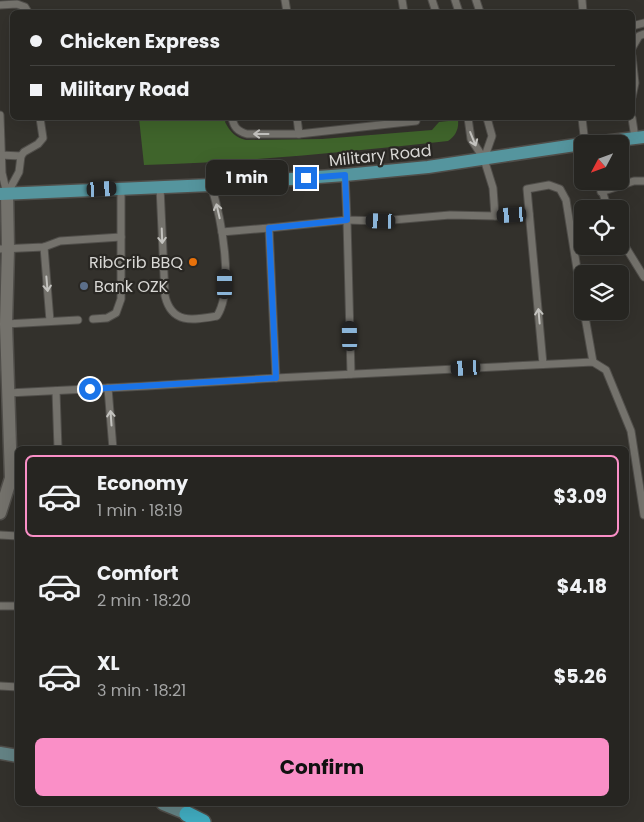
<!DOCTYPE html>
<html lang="en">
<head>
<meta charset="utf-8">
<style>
  body { margin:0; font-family:Poppins,sans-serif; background:#2e2d2a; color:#f1f3f6; height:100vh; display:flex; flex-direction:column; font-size:19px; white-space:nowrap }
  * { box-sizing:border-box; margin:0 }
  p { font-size:16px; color:#a4a5a5 }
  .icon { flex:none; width:28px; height:28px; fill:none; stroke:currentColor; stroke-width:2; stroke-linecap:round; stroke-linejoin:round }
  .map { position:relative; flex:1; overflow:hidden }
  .details { position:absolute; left:15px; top:446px; width:614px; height:360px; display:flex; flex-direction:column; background:#262521; border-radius:8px; box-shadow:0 5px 20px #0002,0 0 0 1px #42423f }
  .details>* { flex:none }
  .hud { position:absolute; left:10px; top:10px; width:625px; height:110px; border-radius:8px; box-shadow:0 5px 20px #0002,0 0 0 1px #42423f; display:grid; align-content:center; height:110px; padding:0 20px; background:#262521 }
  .needle { width:32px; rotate:229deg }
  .controls { position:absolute; left:574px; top:135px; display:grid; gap:10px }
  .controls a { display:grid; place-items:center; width:55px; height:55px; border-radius:8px; background:#262521; box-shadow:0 5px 20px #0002,0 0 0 1px #42423f; font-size:25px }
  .end { position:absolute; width:22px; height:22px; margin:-11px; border:6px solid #1a73e8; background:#fff; box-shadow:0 0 0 2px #fff }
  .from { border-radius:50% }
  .bubble { position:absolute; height:35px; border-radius:8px; background:#262521; box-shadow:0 5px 20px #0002,0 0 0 1px #42423f; font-size:16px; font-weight:700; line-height:35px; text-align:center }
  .car { position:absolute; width:15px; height:30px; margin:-15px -8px; border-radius:6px; box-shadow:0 0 4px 1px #0007; background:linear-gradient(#222 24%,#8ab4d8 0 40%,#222 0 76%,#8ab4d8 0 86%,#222 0) }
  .hud b { display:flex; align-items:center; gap:18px; height:48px; font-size:19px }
  .hud b+b { border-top:1px solid #42423f }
  .hud i { width:12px; height:12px; background:#f1f3f6 }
  ul { padding:9px 0 0; list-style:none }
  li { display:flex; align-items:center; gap:15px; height:82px; margin:0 10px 8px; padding:0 10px; border:2px solid transparent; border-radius:8px }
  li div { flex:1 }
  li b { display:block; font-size:19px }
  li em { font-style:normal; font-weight:700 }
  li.on { border-color:#fa8fc7 }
  li>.icon { width:45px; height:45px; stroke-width:1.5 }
  .primary-button { display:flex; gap:10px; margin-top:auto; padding:10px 20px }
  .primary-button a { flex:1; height:58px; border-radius:8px; background:#fa8fc7; color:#111; font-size:20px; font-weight:700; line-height:58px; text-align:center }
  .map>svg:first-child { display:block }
</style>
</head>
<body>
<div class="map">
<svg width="644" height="822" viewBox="0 0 644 822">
  <rect width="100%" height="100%" fill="#33312c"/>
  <path fill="#3f642b" d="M139,118H227L225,122C230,132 236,138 246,140L322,139L432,130L439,122L458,120C459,128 456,136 448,141C347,152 246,162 144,165Z"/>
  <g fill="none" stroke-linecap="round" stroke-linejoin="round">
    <defs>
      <g id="service">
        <polyline points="285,0 287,12"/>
        <polyline points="402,0 404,12"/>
        <polyline points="432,0 436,12"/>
        <polyline points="455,0 459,12"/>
        <polyline points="476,0 480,12"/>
        <polyline points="582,0 583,12"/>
        <polyline points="0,5 17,4 25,7 28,12"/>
        <polyline points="632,26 644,23"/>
        <polyline points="632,48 639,36 644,34"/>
        <polyline points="632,56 635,83 632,97"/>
        <polyline points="0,115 2,173 7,194"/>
        <path d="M232,118C234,127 237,131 247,134H299"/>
        <polyline points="297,118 299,134 416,121 415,118"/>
        <polyline points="582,118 585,144"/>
        <polyline points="632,118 635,138"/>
        <polyline points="0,155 21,156"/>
        <polyline points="484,159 492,136 487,118"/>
        <polyline points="345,175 347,220 381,221 450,215 495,216 493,188 484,159 471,139 468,118"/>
        <polyline points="599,181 608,209"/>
        <path d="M160,187L165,296C172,325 194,320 217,316C235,287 221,217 211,185"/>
        <polyline points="601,192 634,181 644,181"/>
        <polyline points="7,194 19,172 21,156 24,152 38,144 43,138 40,118"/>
        <polyline points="495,216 529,214"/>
        <polyline points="222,232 269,228"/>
        <polyline points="620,238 644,277"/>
        <polyline points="44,247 50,321"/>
        <polyline points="0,249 44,247 60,241 121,237"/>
        <polyline points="584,311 593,362"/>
        <polyline points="93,319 107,318 116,313 121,299 121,188"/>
        <polyline points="6,324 78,320"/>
        <polyline points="543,364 527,189 549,185 560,189 566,200 582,300"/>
        <polyline points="276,378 593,362 606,370 631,431 644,515"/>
        <polyline points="108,388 113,449"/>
        <polyline points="56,391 58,449"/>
        <polyline points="8,393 147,386 276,378 269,228 347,220 351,374"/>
        <polyline points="0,535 18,536"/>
        <polyline points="0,606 18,606"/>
        <polyline points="0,686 18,687"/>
      </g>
      <polyline id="minor" points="0,513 11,478 6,324 8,249 7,194"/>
      <g id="secondary">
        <polyline points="0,753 18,756"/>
        <polyline points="163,804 195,817"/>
      </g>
      <g id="primary">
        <polyline points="586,144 644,137"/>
        <polyline points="0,194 211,185 345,175 428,167 582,144"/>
      </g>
      <polyline id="motorway" points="187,814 203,822"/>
    </defs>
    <use href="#service" stroke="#504e4a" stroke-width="9"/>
    <use href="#minor" stroke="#504e4a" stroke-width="15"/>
    <use href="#secondary" stroke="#504e4a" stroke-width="15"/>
    <use href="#primary" stroke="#504e4a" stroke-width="15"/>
    <use href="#motorway" stroke="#504e4a" stroke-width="18"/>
    <use href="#service" stroke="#74726c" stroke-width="7"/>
    <use href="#minor" stroke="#74726c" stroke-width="12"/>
    <use href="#secondary" stroke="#648385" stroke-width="12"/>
    <use href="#primary" stroke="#55959e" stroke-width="12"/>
    <use href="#motorway" stroke="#40acc0" stroke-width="15"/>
  </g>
  <defs><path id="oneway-shaft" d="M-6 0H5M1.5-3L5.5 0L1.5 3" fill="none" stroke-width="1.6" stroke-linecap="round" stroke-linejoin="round" transform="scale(1.25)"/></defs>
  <g stroke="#c4c3bf">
    <use href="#oneway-shaft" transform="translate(261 134) rotate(-180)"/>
    <use href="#oneway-shaft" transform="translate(473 139) rotate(68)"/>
    <use href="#oneway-shaft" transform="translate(218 211) rotate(-103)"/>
    <use href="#oneway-shaft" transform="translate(162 236) rotate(88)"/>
    <use href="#oneway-shaft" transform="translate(47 284) rotate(85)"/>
    <use href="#oneway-shaft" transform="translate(539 316) rotate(-95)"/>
    <use href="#oneway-shaft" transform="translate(111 418) rotate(-94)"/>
  </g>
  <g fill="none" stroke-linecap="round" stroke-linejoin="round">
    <polyline stroke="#1a73e8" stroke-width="6" points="90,389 276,378 269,228 347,220 345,175 306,178"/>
  </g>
  <circle fill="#e8710a" stroke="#292723" stroke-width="2" cx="193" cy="262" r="5"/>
  <circle fill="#5c6f8a" stroke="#292723" stroke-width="2" cx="84" cy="286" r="5"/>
  <g text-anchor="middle" stroke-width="4.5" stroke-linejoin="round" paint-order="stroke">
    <g font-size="16" fill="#d8d7d4" stroke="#292723">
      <text transform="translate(380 155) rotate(-6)" y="6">Military Road</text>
    </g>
    <g font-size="16" fill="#d8d7d4" stroke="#292723" text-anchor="end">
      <text x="183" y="268">RibCrib BBQ</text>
      <text x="94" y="292" text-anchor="start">Bank OZK</text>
    </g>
  </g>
</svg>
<div class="controls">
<a><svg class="needle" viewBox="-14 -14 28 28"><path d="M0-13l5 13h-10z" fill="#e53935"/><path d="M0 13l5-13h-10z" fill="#a4a5a5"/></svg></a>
<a><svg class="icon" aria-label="locate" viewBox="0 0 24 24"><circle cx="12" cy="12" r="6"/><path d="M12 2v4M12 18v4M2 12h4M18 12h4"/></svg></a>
<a><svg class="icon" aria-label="layers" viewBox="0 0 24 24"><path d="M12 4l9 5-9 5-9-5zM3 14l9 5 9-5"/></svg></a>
</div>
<i class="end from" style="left:90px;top:389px"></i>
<i class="end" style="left:306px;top:178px"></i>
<div class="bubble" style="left:206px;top:160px;width:82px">1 min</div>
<i class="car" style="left:102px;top:189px;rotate:87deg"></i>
<i class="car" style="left:512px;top:215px;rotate:266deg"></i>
<i class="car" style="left:381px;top:221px;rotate:272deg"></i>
<i class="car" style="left:225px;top:284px;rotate:0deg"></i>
<i class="car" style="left:350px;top:336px;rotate:359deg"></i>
<i class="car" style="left:466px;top:368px;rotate:267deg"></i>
<div class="hud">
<b><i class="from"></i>Chicken Express</b>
<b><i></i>Military Road</b>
</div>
<section class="details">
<ul>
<li class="on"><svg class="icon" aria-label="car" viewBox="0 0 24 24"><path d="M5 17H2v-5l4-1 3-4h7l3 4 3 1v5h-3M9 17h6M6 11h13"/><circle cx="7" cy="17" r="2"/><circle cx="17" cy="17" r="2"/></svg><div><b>Economy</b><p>1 min · 18:19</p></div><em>$3.09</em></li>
<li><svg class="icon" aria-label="car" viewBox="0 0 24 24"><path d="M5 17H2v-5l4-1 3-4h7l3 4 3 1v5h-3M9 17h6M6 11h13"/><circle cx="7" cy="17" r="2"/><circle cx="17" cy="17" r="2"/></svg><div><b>Comfort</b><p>2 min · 18:20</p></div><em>$4.18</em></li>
<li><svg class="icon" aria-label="car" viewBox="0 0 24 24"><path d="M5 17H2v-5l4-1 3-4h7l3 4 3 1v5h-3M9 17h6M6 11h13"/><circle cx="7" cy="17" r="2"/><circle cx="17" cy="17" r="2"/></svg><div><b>XL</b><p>3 min · 18:21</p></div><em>$5.26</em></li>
</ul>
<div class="primary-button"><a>Confirm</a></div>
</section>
</div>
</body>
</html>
